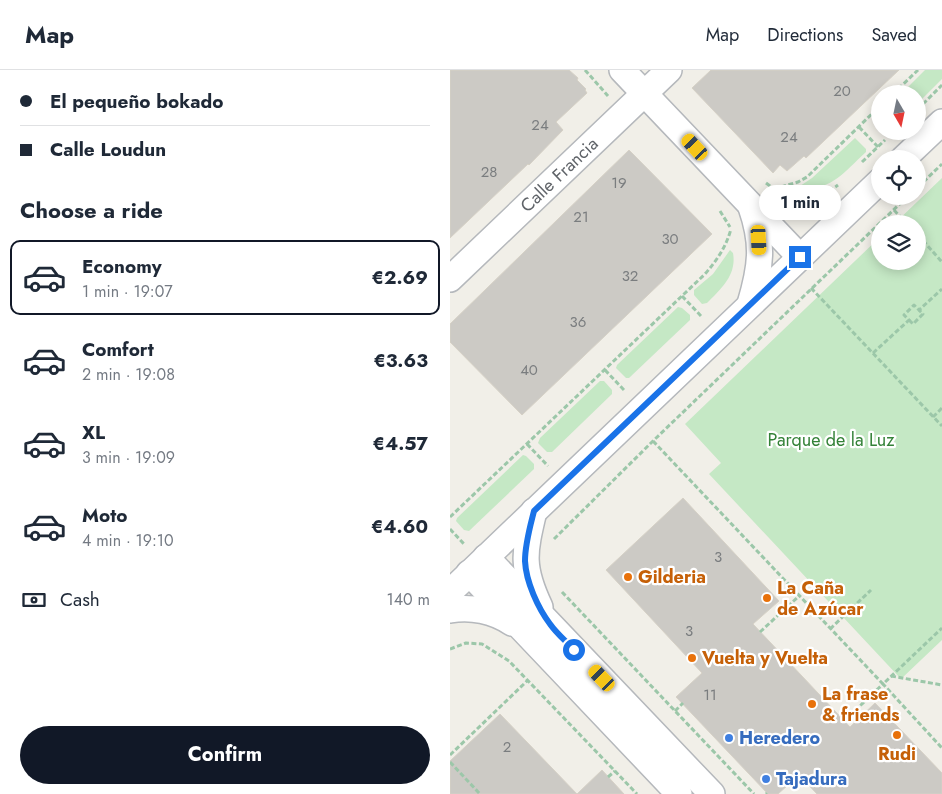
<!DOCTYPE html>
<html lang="en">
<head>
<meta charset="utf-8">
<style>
  body { margin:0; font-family:Jost,sans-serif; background:#f6f6f7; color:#1f2937; height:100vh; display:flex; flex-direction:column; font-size:19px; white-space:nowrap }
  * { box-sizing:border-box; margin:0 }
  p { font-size:16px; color:#747a83 }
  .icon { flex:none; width:28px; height:28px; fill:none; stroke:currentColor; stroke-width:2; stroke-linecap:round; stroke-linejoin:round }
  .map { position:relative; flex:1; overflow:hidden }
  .details { display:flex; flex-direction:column; background:#fff; width:450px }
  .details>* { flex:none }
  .hud { display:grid; align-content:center; height:110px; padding:0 20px; background:#fff }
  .needle { width:32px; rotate:171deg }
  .fabs { position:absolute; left:421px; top:15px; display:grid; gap:10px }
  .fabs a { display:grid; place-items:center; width:55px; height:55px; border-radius:50%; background:#fff; box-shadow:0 2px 12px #0003; font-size:25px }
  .end { position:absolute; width:22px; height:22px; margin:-11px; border:6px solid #1a73e8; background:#fff; box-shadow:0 0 0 2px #fff }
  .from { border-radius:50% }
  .bubble { position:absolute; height:35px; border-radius:18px; background:#fff; box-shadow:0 2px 12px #0003; font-size:16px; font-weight:700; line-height:35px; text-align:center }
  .car { position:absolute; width:15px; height:30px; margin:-15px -8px; border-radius:6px; box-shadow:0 0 4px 1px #0007; background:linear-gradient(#f5c518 24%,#345 0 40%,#f5c518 0 76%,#345 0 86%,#f5c518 0) }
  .hud b { display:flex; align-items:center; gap:18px; height:48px; font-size:19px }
  .hud b+b { border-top:1px solid #e0e1e3 }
  .hud i { width:12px; height:12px; background:#1f2937 }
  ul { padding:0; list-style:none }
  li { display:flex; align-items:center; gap:15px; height:75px; margin:0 10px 8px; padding:0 10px; border:2px solid transparent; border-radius:10px }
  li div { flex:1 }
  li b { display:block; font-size:19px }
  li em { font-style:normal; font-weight:700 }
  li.on { border-color:#111827 }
  li>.icon { width:45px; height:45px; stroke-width:1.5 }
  h2 { padding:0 20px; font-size:22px; line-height:60px }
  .pay { display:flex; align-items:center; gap:12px; height:55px; padding:0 20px; font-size:19px }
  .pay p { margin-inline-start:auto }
  .button { display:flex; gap:10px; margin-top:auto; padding:10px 20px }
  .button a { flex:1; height:58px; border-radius:30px; background:#111827; color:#fff; font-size:20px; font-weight:700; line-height:58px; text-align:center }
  header { display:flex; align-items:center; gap:30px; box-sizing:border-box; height:70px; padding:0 25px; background:#fff; border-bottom:1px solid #e0e1e3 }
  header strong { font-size:24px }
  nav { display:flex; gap:28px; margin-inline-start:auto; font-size:18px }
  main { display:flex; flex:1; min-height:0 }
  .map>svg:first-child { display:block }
</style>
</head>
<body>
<header>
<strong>Map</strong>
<nav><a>Map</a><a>Directions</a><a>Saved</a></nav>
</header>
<main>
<section class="details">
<div class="hud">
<b><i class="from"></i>El pequeño bokado</b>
<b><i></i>Calle Loudun</b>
</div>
<h2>Choose a ride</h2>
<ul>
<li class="on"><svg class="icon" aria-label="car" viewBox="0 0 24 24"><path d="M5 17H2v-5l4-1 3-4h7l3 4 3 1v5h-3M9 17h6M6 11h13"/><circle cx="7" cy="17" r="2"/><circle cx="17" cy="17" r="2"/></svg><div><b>Economy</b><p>1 min · 19:07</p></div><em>€2.69</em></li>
<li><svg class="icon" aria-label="car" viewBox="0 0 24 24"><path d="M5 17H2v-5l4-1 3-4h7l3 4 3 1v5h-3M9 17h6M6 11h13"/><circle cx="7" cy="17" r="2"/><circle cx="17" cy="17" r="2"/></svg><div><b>Comfort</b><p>2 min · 19:08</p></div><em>€3.63</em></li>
<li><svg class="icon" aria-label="car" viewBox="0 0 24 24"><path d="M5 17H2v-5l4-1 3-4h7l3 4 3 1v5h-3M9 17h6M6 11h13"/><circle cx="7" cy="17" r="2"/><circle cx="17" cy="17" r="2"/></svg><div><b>XL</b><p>3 min · 19:09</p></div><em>€4.57</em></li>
<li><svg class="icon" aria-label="car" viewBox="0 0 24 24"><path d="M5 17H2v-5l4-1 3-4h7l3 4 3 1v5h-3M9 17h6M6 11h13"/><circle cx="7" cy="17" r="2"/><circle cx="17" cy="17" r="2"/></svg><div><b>Moto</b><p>4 min · 19:10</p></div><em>€4.60</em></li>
</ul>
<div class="pay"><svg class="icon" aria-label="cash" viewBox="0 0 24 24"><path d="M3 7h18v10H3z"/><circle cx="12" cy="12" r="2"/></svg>Cash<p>140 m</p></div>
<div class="button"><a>Confirm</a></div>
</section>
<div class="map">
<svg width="492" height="724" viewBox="0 0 492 724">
  <rect width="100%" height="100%" fill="#f1efe8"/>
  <g fill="#c5e8c5">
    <polygon points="475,0 492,0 492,9 468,33 468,24 451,24"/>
    <path d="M405,68L416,79V82C392,104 385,117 351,121L350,116L362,108Z"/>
    <polygon points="492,108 492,570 451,609 259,404 271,393 235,354 430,167 430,191 468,191 468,154 444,154"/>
    <path d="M280,180L283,183C287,205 271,219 257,233L252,234L244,225V220L263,204Z"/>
    <polygon points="228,237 232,238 240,245 240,250 179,308 176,308 166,298 167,295"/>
    <polygon points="150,311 154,311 162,320 162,324 102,382 97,382 88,373 90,368"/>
    <polygon points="73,385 76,386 84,394 84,399 19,461 14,460 6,451 7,448"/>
  </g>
  <g fill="#cccac5" stroke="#d6d1c6">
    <polygon points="0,0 119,0 128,8 127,10 136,19 135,20 137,23 106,52 113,60 79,95 78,94 0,168"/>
    <polygon points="261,0 449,0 356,88 354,86 337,101 330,95 323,103 242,18"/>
    <polygon points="179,80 262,164 72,345 0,272 0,254"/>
    <polygon points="233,428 329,531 303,554 400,657 425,633 492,703 492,724 367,724 349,705 328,724 318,724 226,627 252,603 156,500"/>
    <polygon points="50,644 127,724 0,724 0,691"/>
    <polygon points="152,700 174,724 127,724"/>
  </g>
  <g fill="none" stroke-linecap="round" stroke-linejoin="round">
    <defs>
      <g id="minor">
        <polyline points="172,0 350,187"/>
        <polyline points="453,89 492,52"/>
        <path id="s1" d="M0,209L219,0"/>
        <path d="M300,234C311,197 314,174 301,137"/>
        <path d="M84,441C74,483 71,497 90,537"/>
        <polyline points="36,487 262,724"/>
        <polyline points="19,503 229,724"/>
        <polyline points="0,522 430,111"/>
        <path d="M0,540C21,536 44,541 62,553"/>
      </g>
    </defs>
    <use href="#minor" stroke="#b5b8bc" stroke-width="28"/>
    <g stroke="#9cc7a9" stroke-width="3" stroke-dasharray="5 2.5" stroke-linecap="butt">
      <polyline points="135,0 158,26"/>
      <polyline points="443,24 468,0"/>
      <polyline points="473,34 492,15"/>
      <polyline points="409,57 428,77"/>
      <polyline points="412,92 435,70"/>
      <path d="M316,113C339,131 364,133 388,115"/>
      <polyline points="468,117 492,94"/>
      <polyline points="324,119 348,112 357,107 430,36"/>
      <polyline points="333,135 342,128"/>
      <polyline points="444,140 457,154"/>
      <polyline points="270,141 280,157"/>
      <polyline points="468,165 492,192"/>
      <polyline points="361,218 492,356"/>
      <polyline points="232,226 252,247"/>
      <polyline points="459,250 463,254 473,244 469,240"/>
      <polyline points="423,283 459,250 454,245 464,235 469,240 492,219"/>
      <polyline points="155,300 174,320"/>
      <polyline points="483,347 492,338"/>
      <polyline points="203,371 433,614 492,558"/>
      <polyline points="77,374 98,396"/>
      <path d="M0,447L255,204C267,190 276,177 281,159"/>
      <polyline points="0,459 14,474"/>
      <polyline points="104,469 203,371 458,126"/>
      <polyline points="112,522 304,724"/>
      <polyline points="380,559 421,520"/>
      <polyline points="310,562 349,526"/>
      <polyline points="0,579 16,573 32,574 59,591 187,724"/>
      <polyline points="441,606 492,615"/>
      <polyline points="225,641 233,633"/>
      <polyline points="394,651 433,614 492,678"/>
      <polyline points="0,685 77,611"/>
      <polyline points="0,692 30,724"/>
      <polyline points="158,707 165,701"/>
      <polyline points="316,724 317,723"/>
    </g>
    <use href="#minor" stroke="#fff" stroke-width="25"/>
  </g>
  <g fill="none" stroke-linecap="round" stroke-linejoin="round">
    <path stroke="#1a73e8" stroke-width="6" d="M124,580C116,571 107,564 100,554C88,538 76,512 75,491C75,474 80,457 84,441L350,187"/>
  </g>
  <g fill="#e8710a" stroke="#fff" stroke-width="2">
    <circle cx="178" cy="507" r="5"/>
    <circle cx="317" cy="528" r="5"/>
    <circle cx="242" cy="588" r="5"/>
    <circle cx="362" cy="634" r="5"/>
    <circle cx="447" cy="665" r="5"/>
  </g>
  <g fill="#3f7fe0" stroke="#fff" stroke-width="2">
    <circle cx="279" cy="668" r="5"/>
    <circle cx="316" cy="709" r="5"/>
  </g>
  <g text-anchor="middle" stroke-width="4.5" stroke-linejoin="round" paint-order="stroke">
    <g font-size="15" fill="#7a7d7f">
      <text x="392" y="26">20</text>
      <text x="90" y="60">24</text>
      <text x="339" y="72">24</text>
      <text x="39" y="107">28</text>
      <text x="169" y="118">19</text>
      <text x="131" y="152">21</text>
      <text x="220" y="174">30</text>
      <text x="180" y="211">32</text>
      <text x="128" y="257">36</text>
      <text x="79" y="305">40</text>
      <text x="268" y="492">3</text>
      <text x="239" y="566">3</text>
      <text x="260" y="630">11</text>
      <text x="57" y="682">2</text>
    </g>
    <g font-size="18" fill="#5f6368" stroke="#fff">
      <text dy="6" stroke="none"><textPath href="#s1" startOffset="151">Calle Francia</textPath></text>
    </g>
    <g font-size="18" fill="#348238" stroke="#fff">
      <text x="381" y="376">Parque de la Luz</text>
    </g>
    <g font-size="18" font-weight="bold" fill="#c56008" stroke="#fff" text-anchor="start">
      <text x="188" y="513">Gilderia</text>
      <text x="327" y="524">La Caña<tspan x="327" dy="21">de Azúcar</tspan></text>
      <text x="252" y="594">Vuelta y Vuelta</text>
      <text x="372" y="630">La frase<tspan x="372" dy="21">&amp; friends</tspan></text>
      <text x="447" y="690" text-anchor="middle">Rudi</text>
    </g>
    <g font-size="18" font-weight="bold" fill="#366cbe" stroke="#fff" text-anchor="start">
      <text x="289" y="674">Heredero</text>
      <text x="326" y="715">Tajadura</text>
    </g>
  </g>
</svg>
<div class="fabs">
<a><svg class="needle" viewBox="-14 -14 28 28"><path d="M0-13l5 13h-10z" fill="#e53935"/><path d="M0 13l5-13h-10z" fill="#747a83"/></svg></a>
<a><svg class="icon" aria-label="locate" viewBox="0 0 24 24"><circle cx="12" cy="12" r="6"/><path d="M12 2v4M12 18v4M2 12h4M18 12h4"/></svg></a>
<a><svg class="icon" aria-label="layers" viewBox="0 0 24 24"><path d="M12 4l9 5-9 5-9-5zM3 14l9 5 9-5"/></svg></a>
</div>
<i class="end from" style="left:124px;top:580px"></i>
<i class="end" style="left:350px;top:187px"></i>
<div class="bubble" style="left:309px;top:115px;width:82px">1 min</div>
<i class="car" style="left:245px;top:77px;rotate:317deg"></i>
<i class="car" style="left:309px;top:170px;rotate:177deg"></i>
<i class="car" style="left:152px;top:608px;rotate:316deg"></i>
</div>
</main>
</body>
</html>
